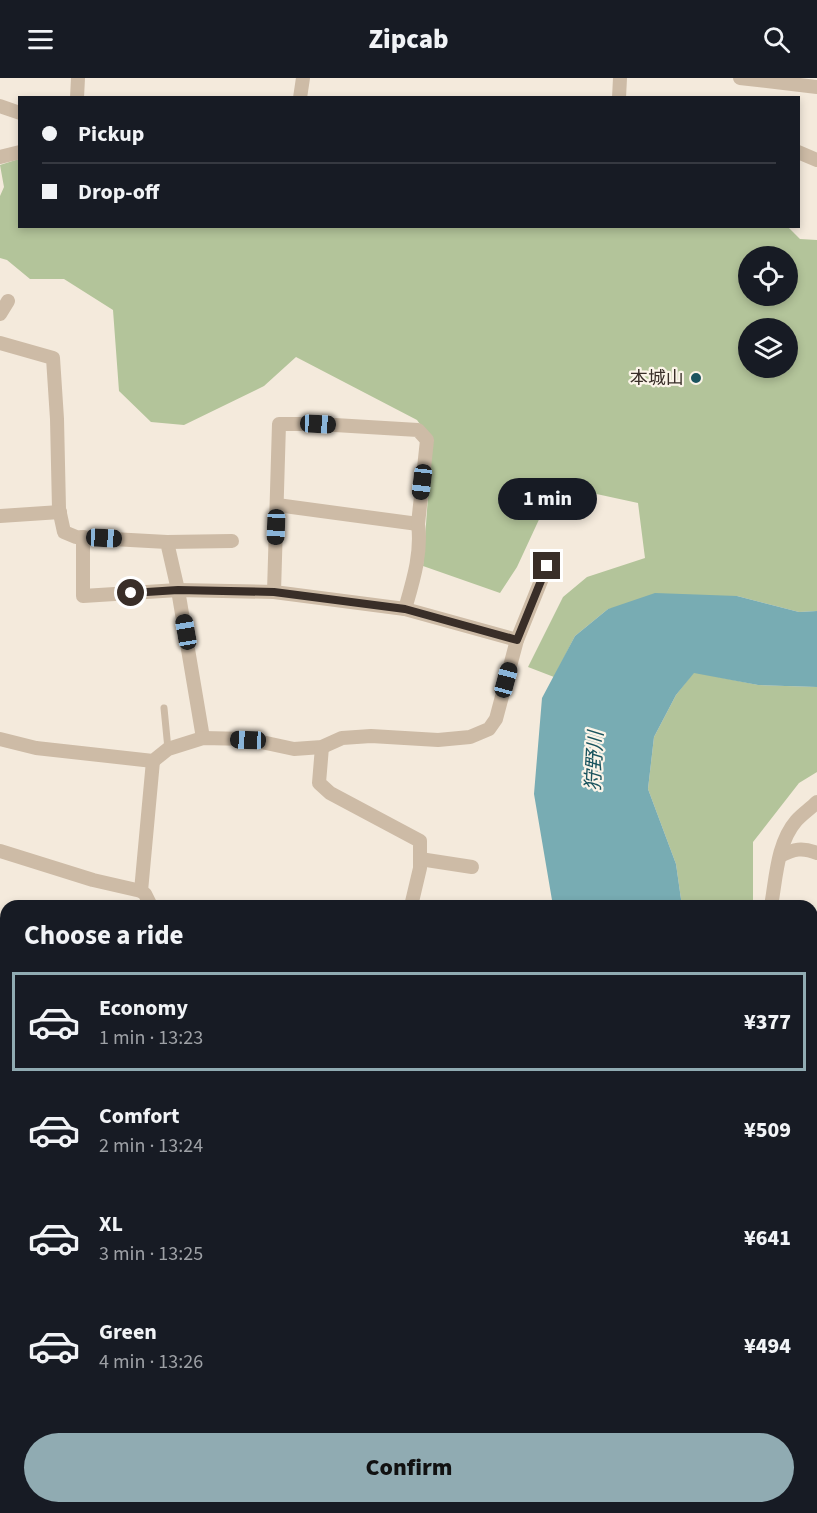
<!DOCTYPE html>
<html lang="en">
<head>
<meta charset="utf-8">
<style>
  body { margin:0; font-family:"Source Sans 3","Noto Sans JP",sans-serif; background:#20242c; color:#f1f3f6; height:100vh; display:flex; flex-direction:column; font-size:22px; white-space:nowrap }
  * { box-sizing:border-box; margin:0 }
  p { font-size:20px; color:#9ea1a6 }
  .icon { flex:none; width:33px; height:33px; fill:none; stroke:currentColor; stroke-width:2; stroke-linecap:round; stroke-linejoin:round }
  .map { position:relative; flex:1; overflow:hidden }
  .drawer { position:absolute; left:0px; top:822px; width:818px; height:614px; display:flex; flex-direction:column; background:#171b24; border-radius:18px 18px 0 0; box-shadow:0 3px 9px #0003 }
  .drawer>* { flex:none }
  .banner { position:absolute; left:18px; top:18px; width:782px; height:132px; border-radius:0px; box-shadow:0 3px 9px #0003; display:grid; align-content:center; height:132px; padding:0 24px; background:#171b24 }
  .buttons { position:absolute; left:738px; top:168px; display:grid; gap:12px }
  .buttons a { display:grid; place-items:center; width:60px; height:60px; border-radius:50%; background:#171b24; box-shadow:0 3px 9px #0003; font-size:30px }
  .end { position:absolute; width:27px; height:27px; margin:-14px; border:8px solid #392e28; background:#fff; box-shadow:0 0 0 3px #fff }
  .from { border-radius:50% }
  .bubble { position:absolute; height:42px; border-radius:21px; background:#171b24; box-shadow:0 3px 9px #0003; font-size:20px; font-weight:800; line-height:42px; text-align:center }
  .car { position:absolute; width:18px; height:36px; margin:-18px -9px; border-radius:8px; box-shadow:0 0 4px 2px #0007; background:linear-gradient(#222 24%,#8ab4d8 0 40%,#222 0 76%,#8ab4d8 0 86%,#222 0) }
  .banner b { display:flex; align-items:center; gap:21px; height:57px; font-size:22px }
  .banner b+b { border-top:2px solid #363941 }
  .banner i { width:15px; height:15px; background:#f1f3f6 }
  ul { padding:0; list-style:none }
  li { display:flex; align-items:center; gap:18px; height:99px; margin:0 12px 9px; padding:0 12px; border:3px solid transparent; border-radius:0px }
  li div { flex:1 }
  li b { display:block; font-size:22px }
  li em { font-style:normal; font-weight:800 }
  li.selected { border-color:#90abb2 }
  li>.icon { width:54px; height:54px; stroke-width:1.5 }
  h2 { padding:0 24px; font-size:27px; line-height:72px }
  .primary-button { display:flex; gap:12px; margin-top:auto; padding:12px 24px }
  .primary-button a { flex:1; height:69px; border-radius:36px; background:#90abb2; color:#111; font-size:24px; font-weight:800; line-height:69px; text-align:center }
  header { display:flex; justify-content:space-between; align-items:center; height:78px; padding:0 24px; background:#171b24; font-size:27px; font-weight:800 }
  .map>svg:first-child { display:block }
</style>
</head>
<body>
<header><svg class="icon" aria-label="menu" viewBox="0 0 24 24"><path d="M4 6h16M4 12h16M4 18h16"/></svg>Zipcab<svg class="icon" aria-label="search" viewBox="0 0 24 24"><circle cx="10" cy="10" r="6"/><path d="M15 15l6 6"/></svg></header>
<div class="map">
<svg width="817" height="1435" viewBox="0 0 817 1435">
  <rect width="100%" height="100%" fill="#f4eadc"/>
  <g fill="#b3c49a" fill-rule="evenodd">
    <path d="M19,81L20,148H787L800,161L817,162V533L799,534L737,518L608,531L575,558L554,599L528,589L563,519L587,499L645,480L638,425L555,407L517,489L500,515L423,488L432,363L417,342L296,279L264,308L184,347L151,344L119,313L113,232L64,201H30L7,182L0,180V118L4,109L0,87ZM748,178H788V218H748ZM748,250H788V290H748Z"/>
    <polygon points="694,594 758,607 817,609 817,694 799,705 753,764 753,828 682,828 676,786 648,711 654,659 676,617"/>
    <polygon points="812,1311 817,1311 817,1435 711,1435 713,1430 812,1430"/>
  </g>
  <g fill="#78acb3">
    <polygon points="655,515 737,518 799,534 817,533 817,609 758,607 694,595 676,617 654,659 648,711 676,786 682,828 553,828 534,716 542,620 575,558 608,531"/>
    <polygon points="597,1430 713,1430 711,1435 596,1435"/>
  </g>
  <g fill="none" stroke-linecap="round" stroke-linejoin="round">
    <polyline stroke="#78acb3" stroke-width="4" points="812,1291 817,1290"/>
    <polyline stroke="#cdbba6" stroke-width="7" points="164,630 168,671"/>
    <g stroke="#cdbba6" stroke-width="14">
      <polyline points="740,0 817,9"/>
      <polyline points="77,20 78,0"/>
      <polyline points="300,20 303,0"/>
      <polyline points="619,20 620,0"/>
      <polyline points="0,28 20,35"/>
      <polyline points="798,74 817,82"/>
      <polyline points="0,79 20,74"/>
      <polyline points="0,236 8,223"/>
      <polyline points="0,265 53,280 57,341 59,431 64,454 76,459 167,464 178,512 203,660"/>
      <polyline points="277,427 418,446"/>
      <polyline points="0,438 60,434"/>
      <polyline points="83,459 83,518 178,512 274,514 405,531 517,562"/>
      <polyline points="167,464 232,463"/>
      <path d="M274,514L279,346H318L418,352L427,362L418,446C422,475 413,503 405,531"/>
      <polyline points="0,661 36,670 153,683 168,671 203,660 248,661 294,671 322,669 342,660 371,658 438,662 470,659 489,651 496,641 517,562 547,488"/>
      <polyline points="322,669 319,705 330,715 420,763 420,790 411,828"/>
      <polyline points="0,773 93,802 141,813 145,816 151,828"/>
      <path d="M780,778C794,771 802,769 817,775"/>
      <polyline points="420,781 472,789"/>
      <polyline points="141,813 153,683"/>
      <path d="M771,828C776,801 777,765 796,743C802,736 810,731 817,724"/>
      <polyline points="0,996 6,1000"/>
      <polyline points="0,1246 6,1232"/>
      <polyline points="215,1435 216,1430"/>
      <polyline points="455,1435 456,1430"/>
    </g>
    <g stroke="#a18a77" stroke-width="15">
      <polyline points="812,1051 817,1050"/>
      <polyline points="0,1138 6,1137"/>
    </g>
  </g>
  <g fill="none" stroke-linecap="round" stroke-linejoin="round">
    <polyline stroke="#392e28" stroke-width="8" points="131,515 178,512 274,514 405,531 517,562 547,488"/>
  </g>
  <circle fill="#1a545e" stroke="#fbf4e8" stroke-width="2" cx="696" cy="300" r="6"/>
  <g text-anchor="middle" stroke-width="4.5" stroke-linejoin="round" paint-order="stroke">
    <g font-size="18" fill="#392e28" stroke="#fbf4e8" text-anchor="end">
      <text x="684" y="306">本城山</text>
    </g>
    <g font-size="20" font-style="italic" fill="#1a545e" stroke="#fbf4e8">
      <text transform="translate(594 683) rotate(-87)" y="7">狩野川</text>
    </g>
  </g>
</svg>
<div class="buttons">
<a><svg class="icon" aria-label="locate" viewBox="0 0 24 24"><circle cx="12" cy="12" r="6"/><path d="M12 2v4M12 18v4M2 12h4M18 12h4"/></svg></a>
<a><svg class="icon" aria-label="layers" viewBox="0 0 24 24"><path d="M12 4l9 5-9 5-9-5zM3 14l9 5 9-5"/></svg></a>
</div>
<i class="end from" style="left:131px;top:515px"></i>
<i class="end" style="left:547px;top:488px"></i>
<div class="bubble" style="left:498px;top:400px;width:99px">1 min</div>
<i class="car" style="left:318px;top:346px;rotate:93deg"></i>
<i class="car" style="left:422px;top:404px;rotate:187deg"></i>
<i class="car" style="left:276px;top:449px;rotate:182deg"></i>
<i class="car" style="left:104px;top:460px;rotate:93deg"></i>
<i class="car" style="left:186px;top:554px;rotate:350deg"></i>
<i class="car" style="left:506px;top:602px;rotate:15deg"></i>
<i class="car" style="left:248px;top:662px;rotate:272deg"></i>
<div class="banner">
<b><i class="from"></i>Pickup</b>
<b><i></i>Drop-off</b>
</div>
<section class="drawer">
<h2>Choose a ride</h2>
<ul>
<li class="selected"><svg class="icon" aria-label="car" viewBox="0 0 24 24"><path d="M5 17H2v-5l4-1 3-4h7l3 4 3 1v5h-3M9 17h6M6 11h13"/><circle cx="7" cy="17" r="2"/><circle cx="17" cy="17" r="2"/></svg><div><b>Economy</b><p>1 min · 13:23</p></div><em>¥377</em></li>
<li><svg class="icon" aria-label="car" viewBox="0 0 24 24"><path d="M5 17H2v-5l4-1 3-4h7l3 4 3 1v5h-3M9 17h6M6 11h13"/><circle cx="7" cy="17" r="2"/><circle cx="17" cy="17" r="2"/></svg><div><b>Comfort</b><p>2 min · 13:24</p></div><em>¥509</em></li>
<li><svg class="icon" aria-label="car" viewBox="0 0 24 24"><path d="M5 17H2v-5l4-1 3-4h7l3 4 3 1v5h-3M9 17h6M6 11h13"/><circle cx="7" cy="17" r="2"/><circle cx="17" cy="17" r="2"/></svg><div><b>XL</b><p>3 min · 13:25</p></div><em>¥641</em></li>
<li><svg class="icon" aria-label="car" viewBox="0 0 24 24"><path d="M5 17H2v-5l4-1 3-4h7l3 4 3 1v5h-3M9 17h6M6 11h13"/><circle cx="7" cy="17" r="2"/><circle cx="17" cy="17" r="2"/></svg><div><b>Green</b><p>4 min · 13:26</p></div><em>¥494</em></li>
</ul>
<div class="primary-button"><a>Confirm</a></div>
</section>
</div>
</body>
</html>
